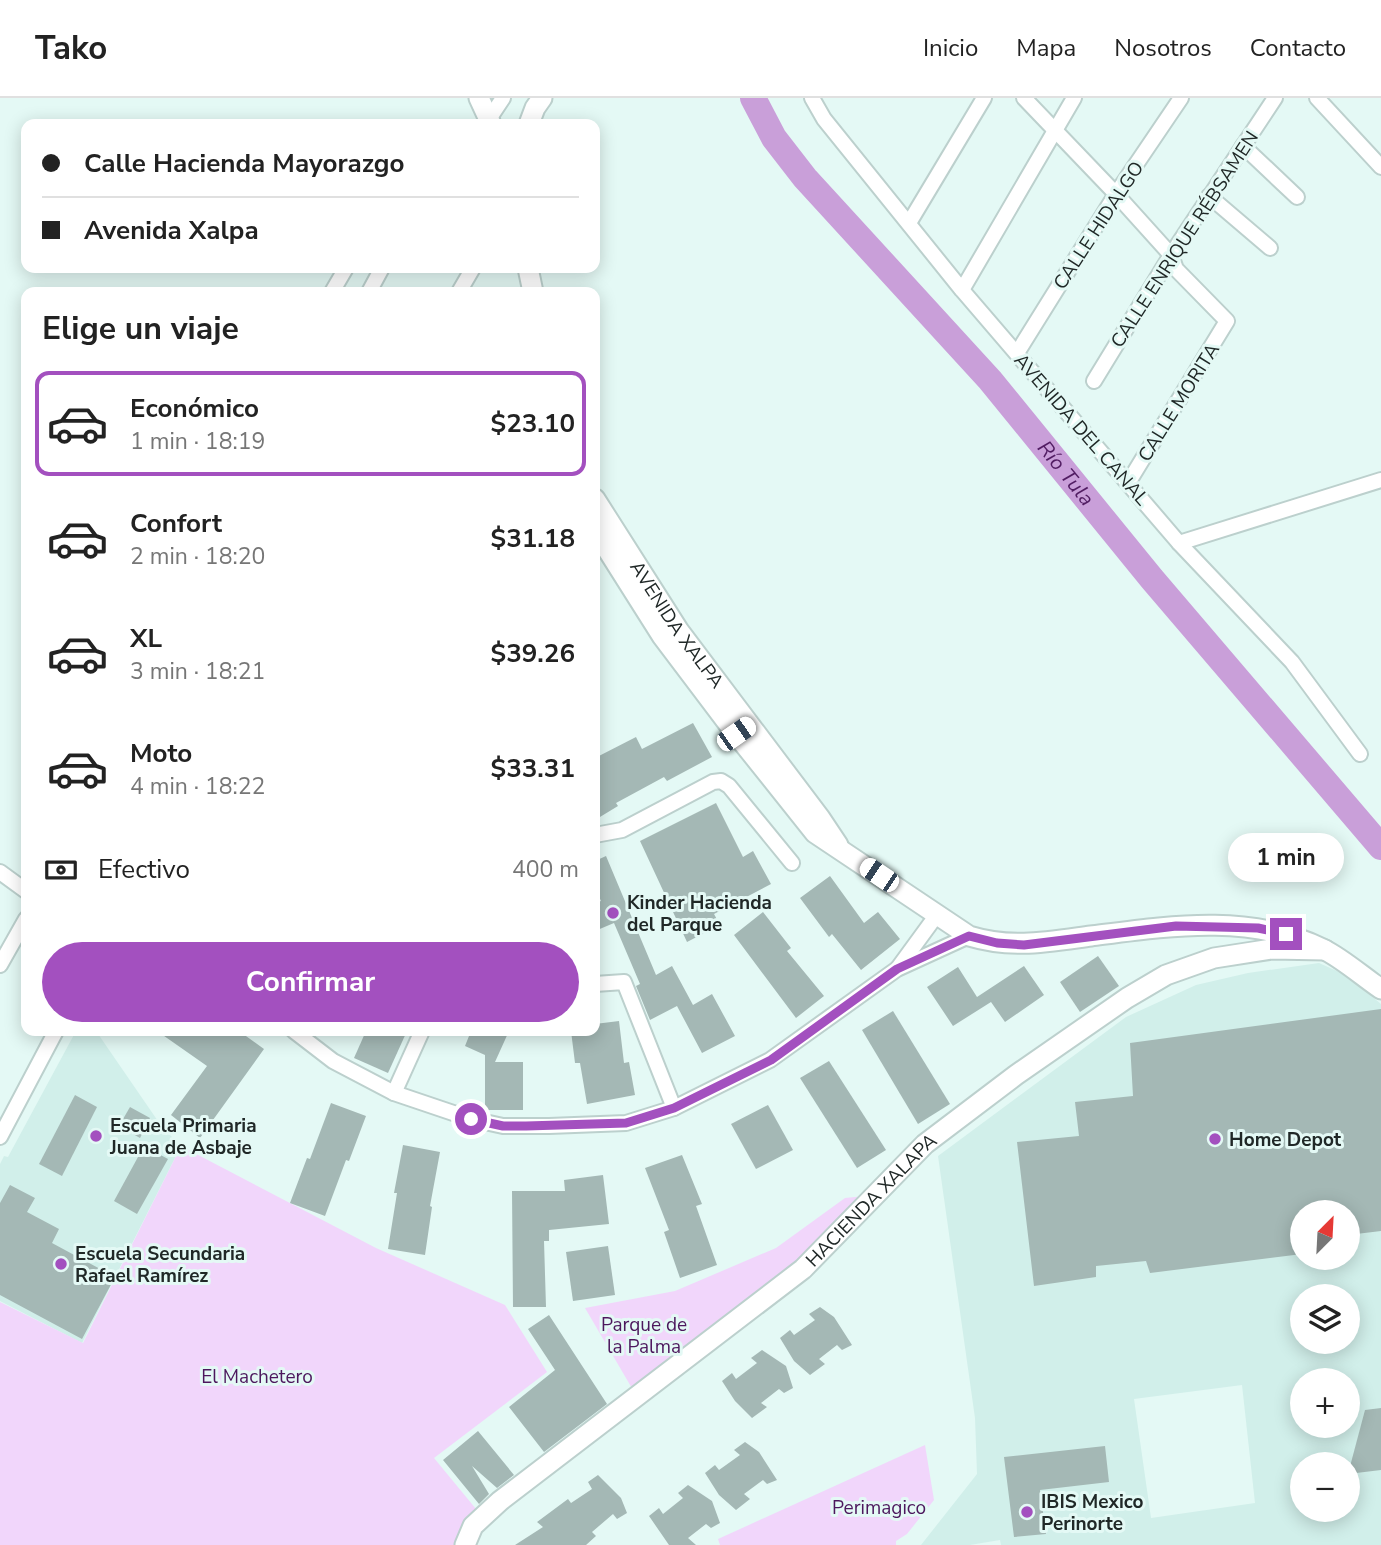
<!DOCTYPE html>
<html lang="es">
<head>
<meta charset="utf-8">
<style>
  body { margin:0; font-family:"Nunito Sans",sans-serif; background:#f2f2f2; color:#222; height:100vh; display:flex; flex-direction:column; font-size:26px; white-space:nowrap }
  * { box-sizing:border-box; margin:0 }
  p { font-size:23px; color:#767676 }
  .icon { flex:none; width:38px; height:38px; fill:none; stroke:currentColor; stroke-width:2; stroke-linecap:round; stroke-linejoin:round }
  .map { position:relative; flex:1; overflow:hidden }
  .sheet { position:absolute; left:21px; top:189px; width:579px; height:749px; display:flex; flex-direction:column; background:#fff; border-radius:14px; box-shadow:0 4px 18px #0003 }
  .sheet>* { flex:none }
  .top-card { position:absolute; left:21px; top:21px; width:579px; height:154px; border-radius:14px; box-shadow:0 4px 18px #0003; display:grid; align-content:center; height:154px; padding:0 21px; background:#fff }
  .needle { width:46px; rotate:24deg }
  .tools { position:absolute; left:1290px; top:1102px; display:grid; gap:14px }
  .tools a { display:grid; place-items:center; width:70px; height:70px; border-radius:50%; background:#fff; box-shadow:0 4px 18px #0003; font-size:35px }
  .end { position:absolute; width:32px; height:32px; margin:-16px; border:9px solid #a350bf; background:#fff; box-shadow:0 0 0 4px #fff }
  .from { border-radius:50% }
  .bubble { position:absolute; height:49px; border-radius:24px; background:#fff; box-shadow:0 4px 18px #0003; font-size:23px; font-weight:700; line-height:49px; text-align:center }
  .car { position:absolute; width:21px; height:42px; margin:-21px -10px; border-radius:9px; box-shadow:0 0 5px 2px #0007; background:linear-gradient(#fff 24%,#345 0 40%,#fff 0 76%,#345 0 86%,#fff 0) }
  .top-card b { display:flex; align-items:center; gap:24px; height:66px; font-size:26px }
  .top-card b+b { border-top:2px solid #e0e0e0 }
  .top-card i { width:18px; height:18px; background:#222 }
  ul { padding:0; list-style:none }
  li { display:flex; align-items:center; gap:21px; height:105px; margin:0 14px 10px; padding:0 7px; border:4px solid transparent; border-radius:14px }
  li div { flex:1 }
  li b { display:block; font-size:26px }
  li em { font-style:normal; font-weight:700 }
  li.current { border-color:#a350bf }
  li>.icon { width:63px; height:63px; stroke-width:1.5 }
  h2 { padding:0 21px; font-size:32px; line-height:84px }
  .pay { display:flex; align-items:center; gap:18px; height:77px; padding:0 21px; font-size:26px }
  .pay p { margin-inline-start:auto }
  .primary-button { display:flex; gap:14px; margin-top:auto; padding:14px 21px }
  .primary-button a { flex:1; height:80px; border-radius:42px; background:#a350bf; color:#fff; font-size:28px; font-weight:700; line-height:80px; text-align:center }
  header { display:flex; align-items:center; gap:42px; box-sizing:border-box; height:98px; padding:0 35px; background:#fff; border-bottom:2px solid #e0e0e0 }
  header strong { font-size:33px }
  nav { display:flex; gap:38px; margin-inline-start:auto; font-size:24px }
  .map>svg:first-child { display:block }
</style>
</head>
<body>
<header>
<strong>Tako</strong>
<nav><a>Inicio</a><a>Mapa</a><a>Nosotros</a><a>Contacto</a></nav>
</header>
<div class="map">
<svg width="1381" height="1447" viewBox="0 0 1381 1447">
  <rect width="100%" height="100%" fill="#e4f9f5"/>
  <g fill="#d1efea" fill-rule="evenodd">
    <path d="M1319,865L1346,877L1381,906V1447H1001L1000,1442L970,1447H921L977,1376L975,1320L938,1058L1126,919L1196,887L1248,875ZM1302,1115H1348V1160H1302ZM1302,1199H1348V1244H1302ZM1302,1283H1348V1328H1302ZM1242,1287L1255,1405L1151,1420L1134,1301ZM1302,1367H1348V1412H1302Z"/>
    <polygon points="76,933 96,933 162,1029 181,1048 82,1245 0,1203 0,1066 4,1058 8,1059"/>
  </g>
  <g fill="#f1d6fb">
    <polygon points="181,1048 376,1150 505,1207 547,1274 434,1360 481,1417 460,1447 0,1447 0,1204 83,1245"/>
    <polygon points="866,1098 790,1172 633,1292 585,1210 675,1193 776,1150 845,1100"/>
    <polygon points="925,1347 934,1402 907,1436 896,1443 896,1447 720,1447 718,1441"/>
  </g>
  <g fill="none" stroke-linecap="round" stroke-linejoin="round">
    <path stroke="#c99fd9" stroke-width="26" id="s1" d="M753,0L774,40L805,80L990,282L1152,481L1381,749"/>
  </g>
  <g fill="#a4b8b5">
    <polygon points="693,625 712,659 667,683 664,679 616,705 618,708 595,722 595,660 636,639 642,651"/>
    <polygon points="716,705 743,759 753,753 771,786 714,816 720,827 687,844 640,743"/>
    <polygon points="606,758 656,877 672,868 693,907 712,896 735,938 702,955 677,908 650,922 636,888 640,886 614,825 595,833 595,805 601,803 595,790 595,763"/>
    <polygon points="830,778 864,825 878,814 900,841 861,872 832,836 829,839 800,800"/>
    <polygon points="763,814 791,850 787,853 824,898 796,920 734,837"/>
    <polygon points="1098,858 1119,888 1080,914 1060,884"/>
    <polygon points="1024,868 1044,897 1005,924 991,904 953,928 927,889 958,869 977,899"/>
    <polygon points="1381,911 1381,1133 1348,1137 1348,1115 1302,1115 1302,1156 1150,1175 1146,1163 1096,1168 1096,1179 1034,1188 1017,1044 1079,1038 1075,1004 1133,998 1130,945"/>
    <polygon points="893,913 950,1006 918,1026 862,932"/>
    <polygon points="619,923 624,965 629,964 635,997 587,1006 580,965 575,965 571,933 595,933 595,926"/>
    <polygon points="157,933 239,933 264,951 200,1040 171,1017 207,968"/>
    <polygon points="366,933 407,933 388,975 354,960"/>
    <polygon points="471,933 509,933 495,964 523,964 523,1012 485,1012 485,957 465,948"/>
    <polygon points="829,963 886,1052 857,1070 800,980"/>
    <polygon points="75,997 97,1009 62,1078 39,1066"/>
    <polygon points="331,1005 366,1018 349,1063 346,1062 325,1118 290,1105 307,1060 310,1061"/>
    <polygon points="768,1007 793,1052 756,1071 731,1026"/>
    <polygon points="130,1009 150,1020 140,1040 119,1028"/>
    <polygon points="403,1047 440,1054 430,1108 432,1109 425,1157 388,1151 397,1095 394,1095"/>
    <polygon points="144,1048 168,1061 137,1116 114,1103"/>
    <polygon points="682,1057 702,1106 696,1108 717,1167 680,1180 664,1134 669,1132 645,1070"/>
    <polygon points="603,1077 609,1126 549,1132 549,1143 544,1143 546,1209 513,1209 512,1093 565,1093 564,1082"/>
    <polygon points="10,1087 35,1100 27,1114 59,1131 52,1145 115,1179 82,1241 0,1197 0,1105"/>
    <polygon points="608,1148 615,1197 573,1203 566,1154"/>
    <polygon points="820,1209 834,1219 852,1247 842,1252 837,1247 819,1261 825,1266 810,1277 794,1263 780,1240 790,1232 794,1237 815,1222 809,1216"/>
    <polygon points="549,1217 607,1306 544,1354 509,1309 555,1272 528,1231"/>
    <polygon points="762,1252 786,1268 793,1290 784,1295 779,1291 761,1305 767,1309 752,1320 735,1303 722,1283 732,1275 736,1281 757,1265 751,1260"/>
    <polygon points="1381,1310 1381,1372 1348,1376 1365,1312"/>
    <polygon points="478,1333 514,1377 497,1390 472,1368 489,1396 479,1406 443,1362"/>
    <polygon points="745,1344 759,1354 777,1382 767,1386 763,1382 744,1396 750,1401 736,1412 719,1397 705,1375 715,1367 719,1372 740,1357 734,1352"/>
    <polygon points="1105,1348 1109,1384 1040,1392 1046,1436 1014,1439 1004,1359"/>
    <polygon points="598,1377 621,1400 627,1415 617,1421 613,1416 592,1434 596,1438 586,1447 515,1447 543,1429 537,1424 568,1401 571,1405 592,1391 588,1384"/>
    <polygon points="688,1387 712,1403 720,1425 711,1430 706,1426 688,1440 696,1447 669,1447 649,1418 659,1410 663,1416 683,1400 678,1395"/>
  </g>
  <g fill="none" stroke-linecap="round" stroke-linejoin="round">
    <defs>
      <g id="street">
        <polyline points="812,0 824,21 962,192 1179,445 1292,564 1360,656"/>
        <polyline points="1024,0 1116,96 1171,157 1176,171 1227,223 1128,385"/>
        <polyline points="1317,0 1381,69"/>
        <polyline points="489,21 503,0"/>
        <polyline points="1243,48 1297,99"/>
        <polyline points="1209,98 1270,150"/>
        <polyline points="909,125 984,0"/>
        <polyline points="962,192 1074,0"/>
        <polyline points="332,194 346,170"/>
        <polyline points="369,194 382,170"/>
        <polyline points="459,194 473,170"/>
        <polyline points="1017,255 1116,96 1181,0"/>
        <polyline points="1094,283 1171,157 1275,0"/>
        <polyline points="1179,445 1381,382"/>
        <polyline points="595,737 622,732 713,684 721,683 729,688 792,765"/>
        <polyline points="0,774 26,793"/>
        <polyline points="0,867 26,821"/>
        <polyline points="898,870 936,818"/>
        <polyline points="595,886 624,884 674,1010"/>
        <polyline points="294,933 333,963 394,995 471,1021 503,1028 549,1028 626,1025 674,1010 770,962 897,871 969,838"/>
        <polyline points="394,995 422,933"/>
        <polyline points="0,1039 56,933"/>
      </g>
      <g id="secondary">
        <polyline points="479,0 491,26"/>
        <polyline points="529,26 535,10 542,0"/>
        <polyline points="528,170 533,194"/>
        <path id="s2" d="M595,401L679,533L820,720L838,747"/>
        <path d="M595,432L662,538L736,636L815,735L969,838C1012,851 1047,844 1091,838C1169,828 1250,815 1323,851C1343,861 1362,878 1381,891"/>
        <path id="s3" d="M465,1447L473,1428L500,1403L803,1171L925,1046L1016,977L1127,900L1166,877L1214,860L1272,851L1325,852"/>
      </g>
    </defs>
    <use href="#street" stroke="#bcd0cd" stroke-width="18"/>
    <use href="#secondary" stroke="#bcd0cd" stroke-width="23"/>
    <use href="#street" stroke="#fff" stroke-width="14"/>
    <use href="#secondary" stroke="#fff" stroke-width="19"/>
  </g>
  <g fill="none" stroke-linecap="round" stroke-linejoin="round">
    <polyline stroke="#a350bf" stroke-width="9" points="471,1021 503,1028 526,1028 626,1025 674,1010 771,962 897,871 969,838 997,845 1024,847 1176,828 1258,830 1286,836"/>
  </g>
  <g fill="#a350bf" stroke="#e4f9f5" stroke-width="2.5">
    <circle cx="613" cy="815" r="7"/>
    <circle cx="96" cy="1038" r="7"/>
    <circle cx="1215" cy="1041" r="7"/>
    <circle cx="61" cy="1166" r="7"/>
    <circle cx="1027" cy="1414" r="7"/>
  </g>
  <g text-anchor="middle" stroke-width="6" stroke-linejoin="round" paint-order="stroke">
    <g font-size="19" fill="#202827" stroke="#e4f9f5">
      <text transform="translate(1098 127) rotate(-57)" y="7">CALLE HIDALGO</text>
      <text transform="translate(1184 141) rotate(-57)" y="7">CALLE ENRIQUE RÉBSAMEN</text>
      <text transform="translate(1178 304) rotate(-58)" y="7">CALLE MORITA</text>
      <text transform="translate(1082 331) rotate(49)" y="7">AVENIDA DEL CANAL</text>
      <text dy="7" stroke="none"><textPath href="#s2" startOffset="150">AVENIDA XALPA</textPath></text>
      <text dy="7" stroke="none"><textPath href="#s3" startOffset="536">HACIENDA XALAPA</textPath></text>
    </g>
    <g font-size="19" font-weight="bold" fill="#202827" stroke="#e4f9f5" text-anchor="start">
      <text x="627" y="811">Kinder Hacienda<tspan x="627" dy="22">del Parque</tspan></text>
      <text x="110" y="1034">Escuela Primaria<tspan x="110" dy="22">Juana de Asbaje</tspan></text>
      <text x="1229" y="1048">Home Depot</text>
      <text x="75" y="1162">Escuela Secundaria<tspan x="75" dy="22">Rafael Ramírez</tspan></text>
      <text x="1041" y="1410">IBIS Mexico<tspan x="1041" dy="22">Perinorte</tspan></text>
    </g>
    <g font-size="19" fill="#4c175d" stroke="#e4f9f5">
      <text x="644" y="1233">Parque de<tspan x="644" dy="22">la Palma</tspan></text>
      <text x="257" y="1285">El Machetero</text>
      <text x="879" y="1416">Perimagico</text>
    </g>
    <g font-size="21" font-style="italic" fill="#521d63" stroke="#e4f9f5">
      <text dy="7" stroke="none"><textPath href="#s1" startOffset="490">Río Tula</textPath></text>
    </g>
  </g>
</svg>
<div class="tools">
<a><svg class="needle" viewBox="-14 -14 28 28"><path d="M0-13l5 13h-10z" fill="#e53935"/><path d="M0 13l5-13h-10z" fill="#767676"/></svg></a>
<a><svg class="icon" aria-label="layers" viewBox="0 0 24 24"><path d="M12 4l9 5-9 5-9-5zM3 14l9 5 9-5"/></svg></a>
<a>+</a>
<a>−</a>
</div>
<i class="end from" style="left:471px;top:1021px"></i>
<i class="end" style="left:1286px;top:836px"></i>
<div class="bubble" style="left:1228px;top:735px;width:116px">1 min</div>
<i class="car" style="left:736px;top:636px;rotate:55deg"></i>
<i class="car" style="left:879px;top:777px;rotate:304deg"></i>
<div class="top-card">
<b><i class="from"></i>Calle Hacienda Mayorazgo</b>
<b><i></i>Avenida Xalpa</b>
</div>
<section class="sheet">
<h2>Elige un viaje</h2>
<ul>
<li class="current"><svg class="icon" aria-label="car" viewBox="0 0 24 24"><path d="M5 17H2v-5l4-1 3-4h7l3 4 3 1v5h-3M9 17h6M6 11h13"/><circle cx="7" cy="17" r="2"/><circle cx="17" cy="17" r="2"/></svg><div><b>Económico</b><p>1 min · 18:19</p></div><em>$23.10</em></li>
<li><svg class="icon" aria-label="car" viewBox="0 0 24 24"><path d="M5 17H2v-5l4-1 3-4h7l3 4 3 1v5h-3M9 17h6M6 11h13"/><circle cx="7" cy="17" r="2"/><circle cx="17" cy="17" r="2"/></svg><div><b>Confort</b><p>2 min · 18:20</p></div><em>$31.18</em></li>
<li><svg class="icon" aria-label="car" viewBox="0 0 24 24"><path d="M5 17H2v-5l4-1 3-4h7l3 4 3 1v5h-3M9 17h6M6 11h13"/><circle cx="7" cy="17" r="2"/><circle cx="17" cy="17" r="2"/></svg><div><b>XL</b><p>3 min · 18:21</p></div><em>$39.26</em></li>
<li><svg class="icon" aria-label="car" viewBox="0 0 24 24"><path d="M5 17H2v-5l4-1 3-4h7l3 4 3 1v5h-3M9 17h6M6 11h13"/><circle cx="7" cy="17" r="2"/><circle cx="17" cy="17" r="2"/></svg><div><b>Moto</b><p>4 min · 18:22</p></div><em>$33.31</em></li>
</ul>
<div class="pay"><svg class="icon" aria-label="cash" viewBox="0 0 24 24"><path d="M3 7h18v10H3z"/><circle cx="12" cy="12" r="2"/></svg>Efectivo<p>400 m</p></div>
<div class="primary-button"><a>Confirmar</a></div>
</section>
</div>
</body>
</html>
